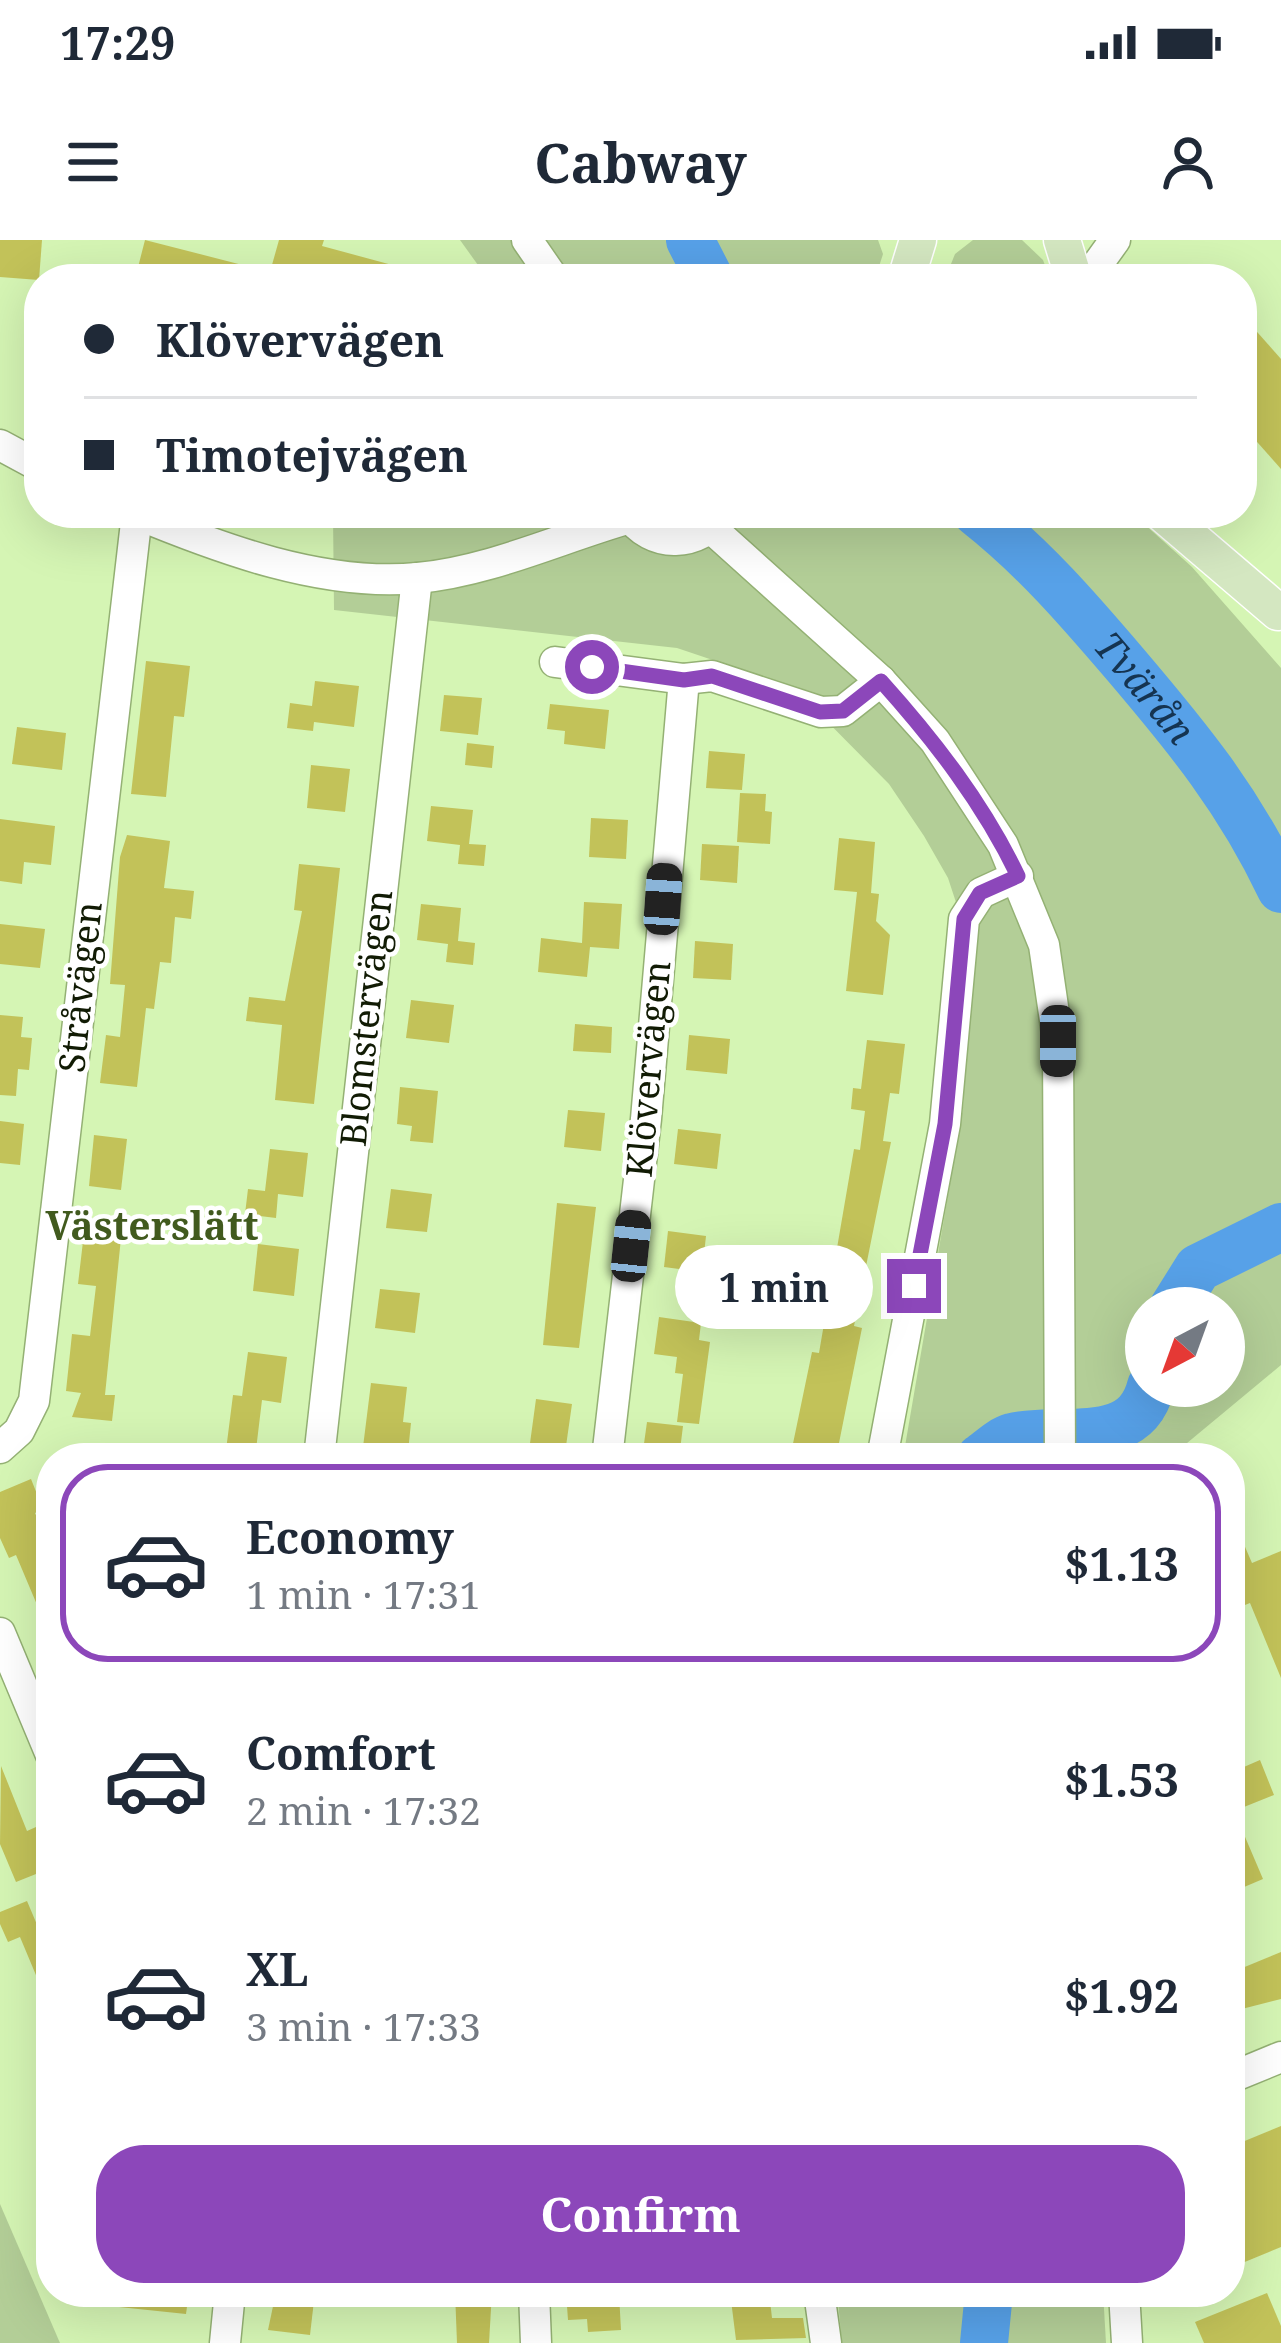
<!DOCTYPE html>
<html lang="en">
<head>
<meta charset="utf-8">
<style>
  body { margin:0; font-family:"Noto Serif",serif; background:#f6f6f7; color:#1f2937; height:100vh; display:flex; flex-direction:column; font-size:45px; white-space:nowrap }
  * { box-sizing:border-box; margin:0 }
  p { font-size:39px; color:#747a83 }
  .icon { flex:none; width:66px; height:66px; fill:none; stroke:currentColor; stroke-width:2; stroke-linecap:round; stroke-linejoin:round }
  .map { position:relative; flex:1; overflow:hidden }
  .sheet { position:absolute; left:36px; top:1203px; width:1209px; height:864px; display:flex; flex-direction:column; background:#fff; border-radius:48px; box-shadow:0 12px 48px #0002 }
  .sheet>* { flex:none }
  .banner { position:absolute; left:24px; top:24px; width:1233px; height:264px; border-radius:48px; box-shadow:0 12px 48px #0002; display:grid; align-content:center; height:264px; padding:0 60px; background:#fff }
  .needle { width:78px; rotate:221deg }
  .controls { position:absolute; left:1125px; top:1047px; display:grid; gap:24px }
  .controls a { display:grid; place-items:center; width:120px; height:120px; border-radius:50%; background:#fff; box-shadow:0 12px 48px #0002; font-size:60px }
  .end { position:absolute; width:54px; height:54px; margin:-27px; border:15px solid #8c47ba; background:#fff; box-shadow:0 0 0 6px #fff }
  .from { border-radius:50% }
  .bubble { position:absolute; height:84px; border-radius:42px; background:#fff; box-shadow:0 12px 48px #0002; font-size:39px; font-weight:700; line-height:84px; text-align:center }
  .car { position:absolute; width:36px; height:72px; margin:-36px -18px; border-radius:15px; box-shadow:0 0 9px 3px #0007; background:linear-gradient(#222 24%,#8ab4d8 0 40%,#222 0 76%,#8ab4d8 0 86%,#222 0) }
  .banner b { display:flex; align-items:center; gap:42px; height:114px; font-size:45px }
  .banner b+b { border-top:3px solid #e0e1e3 }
  .banner i { width:30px; height:30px; background:#1f2937 }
  ul { padding:21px 0 0; list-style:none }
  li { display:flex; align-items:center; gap:36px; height:198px; margin:0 24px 18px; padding:0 36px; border:6px solid transparent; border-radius:48px }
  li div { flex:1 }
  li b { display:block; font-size:45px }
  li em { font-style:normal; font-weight:700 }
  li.selected { border-color:#8c47ba }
  li>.icon { width:108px; height:108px; stroke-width:1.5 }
  .cta { display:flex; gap:24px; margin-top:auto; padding:24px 60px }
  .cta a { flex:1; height:138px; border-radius:48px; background:#8c47ba; color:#fff; font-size:48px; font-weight:700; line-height:138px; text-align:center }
  .status { display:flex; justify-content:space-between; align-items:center; height:84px; padding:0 60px; background:#fff; direction:ltr }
  .status svg { height:33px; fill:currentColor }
  header { display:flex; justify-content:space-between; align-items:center; height:156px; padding:0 60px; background:#fff; font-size:54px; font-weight:700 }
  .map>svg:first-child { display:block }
</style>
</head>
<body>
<div class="status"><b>17:29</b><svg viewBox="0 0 49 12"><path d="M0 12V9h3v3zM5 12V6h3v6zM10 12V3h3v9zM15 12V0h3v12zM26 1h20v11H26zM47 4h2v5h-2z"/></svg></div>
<header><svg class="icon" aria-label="menu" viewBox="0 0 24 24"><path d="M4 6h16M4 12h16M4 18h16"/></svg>Cabway<svg class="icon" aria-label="person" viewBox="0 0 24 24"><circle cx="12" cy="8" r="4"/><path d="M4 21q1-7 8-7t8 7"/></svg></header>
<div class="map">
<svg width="1281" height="2103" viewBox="0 0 1281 2103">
  <rect width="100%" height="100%" fill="#d5f5b4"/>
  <g fill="#b3ce97" fill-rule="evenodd">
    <polygon points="460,0 878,0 883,14 875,39 488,39"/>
    <polygon points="973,0 1022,0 1043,20 1050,39 945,39 955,14"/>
    <path d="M333,273H1132L1192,327L1281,428V1125L1169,1218H903L963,868L972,711L948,638L924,596L889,544L793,447L677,408L334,370ZM1146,1068H1224V1146H1146Z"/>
    <polygon points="0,1964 60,2103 0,2103"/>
    <polygon points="837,2052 1103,2052 1106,2103 842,2103"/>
  </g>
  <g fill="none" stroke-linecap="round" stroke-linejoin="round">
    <g stroke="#57a1e8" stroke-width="48">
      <polyline points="690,0 710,39"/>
      <path id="s1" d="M977,273C1034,318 1078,369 1125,424C1188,498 1239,560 1281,649"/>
      <polyline points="1173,1068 1198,1028 1281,987"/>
      <path d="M980,1218C990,1211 1001,1200 1012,1197C1061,1185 1135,1211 1151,1146"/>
      <polyline points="984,2103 989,2052"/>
    </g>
  </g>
  <g fill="#c2c259">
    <polygon points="0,0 42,0 39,40 0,37"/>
    <polygon points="145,0 270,32 279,0 324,0 322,6 418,32 418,39 135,39"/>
    <polygon points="1242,75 1281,119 1281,229 1242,185"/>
    <polygon points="146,421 190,426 184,477 174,476 166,557 131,554"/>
    <polygon points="315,441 359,446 354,487 314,482 313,491 287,488 290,463 312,466"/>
    <polygon points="444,455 482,458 478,495 440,491"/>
    <polygon points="550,464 609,470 605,509 564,504 565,491 547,489"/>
    <polygon points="17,487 66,493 62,530 12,524"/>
    <polygon points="467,503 494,506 492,528 465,525"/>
    <polygon points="709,511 745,514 742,550 706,548"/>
    <polygon points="311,525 350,529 345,572 307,568"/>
    <polygon points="740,553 766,554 765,571 772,572 770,604 737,602"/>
    <polygon points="431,566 473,570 469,604 486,605 484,626 458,624 460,605 427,601"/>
    <polygon points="591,578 628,580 626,619 589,617"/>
    <polygon points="0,579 55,586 51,625 24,622 22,644 0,641"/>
    <polygon points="127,595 170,601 164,648 194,651 191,679 175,677 171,723 160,722 154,769 146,768 137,847 100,843 106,795 120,797 125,745 110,744 120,617"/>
    <polygon points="839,598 875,602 871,653 879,654 876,681 890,695 883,755 846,751 857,652 834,650"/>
    <polygon points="702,604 739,606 737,643 700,640"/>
    <polygon points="299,624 340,628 314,864 275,860 282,785 246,781 249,757 285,761 302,671 294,670"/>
    <polygon points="584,662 622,664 619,709 590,707 587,737 538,732 541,698 582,703"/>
    <polygon points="421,664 461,668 458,701 475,703 473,725 446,722 448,704 417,700"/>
    <polygon points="0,684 45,689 40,728 0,724"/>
    <polygon points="695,701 733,704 731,740 693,738"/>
    <polygon points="411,760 454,765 449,803 406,798"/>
    <polygon points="0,775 23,777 21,797 32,798 29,830 18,829 16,856 0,855"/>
    <polygon points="575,784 612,787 611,813 573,811"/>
    <polygon points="689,795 730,799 727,834 686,830"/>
    <polygon points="867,800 905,804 899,854 890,853 883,901 891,902 854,1086 862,1088 836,1218 790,1218 812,1112 819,1113 854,909 860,910 865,871 851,869 853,848 861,849"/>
    <polygon points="400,847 438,851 433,903 410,901 412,886 397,884"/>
    <polygon points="568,870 605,873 601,911 564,907"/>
    <polygon points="0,881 24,884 20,925 0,923"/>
    <polygon points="678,889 721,894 717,929 674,924"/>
    <polygon points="94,895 127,899 121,950 89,946"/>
    <polygon points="270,909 308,913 303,957 278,954 276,978 245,974 248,949 265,951"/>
    <polygon points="391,949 432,954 427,992 386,988"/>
    <polygon points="557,963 596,967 579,1108 543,1105"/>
    <polygon points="668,991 706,996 702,1032 664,1027"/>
    <polygon points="84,993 121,998 105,1155 115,1155 112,1181 72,1177 81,1153 66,1151 72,1094 90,1096 96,1046 78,1044"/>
    <polygon points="258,1004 299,1009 294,1056 253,1051"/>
    <polygon points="380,1049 420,1053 415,1093 375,1088"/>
    <polygon points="659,1077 701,1083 699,1100 710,1102 699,1184 677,1182 683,1134 675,1133 677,1117 654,1114"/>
    <polygon points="248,1112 287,1117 281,1163 262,1160 255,1218 225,1218 233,1155 242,1156"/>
    <polygon points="371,1143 407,1147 403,1182 411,1183 408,1212 363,1207"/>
    <polygon points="536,1159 572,1164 566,1206 555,1204 554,1218 528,1218"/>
    <polygon points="647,1182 683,1186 679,1218 642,1218"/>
    <polygon points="31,1239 43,1269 35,1273 51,1309 51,1398 16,1315 9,1318 0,1298 0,1252"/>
    <polygon points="1230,1272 1252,1323 1281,1311 1281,1438 1250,1363 1230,1371"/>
    <polygon points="1260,1520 1274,1555 1234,1571 1263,1639 1230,1653 1230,1533"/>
    <polygon points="1,1526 27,1591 36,1587 51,1623 51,1628 16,1642 0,1604"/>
    <polygon points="27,1661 38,1687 51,1681 51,1771 20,1697 8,1702 0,1684 0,1672"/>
    <polygon points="1281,1712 1281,1759 1230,1772 1230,1733"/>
    <polygon points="1281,1886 1281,2007 1235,2026 1230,2013 1230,1907"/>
    <polygon points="120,2052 189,2052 186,2074 119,2067"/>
    <polygon points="276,2052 315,2052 310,2095 268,2090"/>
    <polygon points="455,2052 492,2052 489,2103 457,2103"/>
    <polygon points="566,2052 619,2054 621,2090 588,2092 587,2079 568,2080"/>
    <polygon points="730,2052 769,2052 772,2078 803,2078 806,2098 736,2100"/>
    <polygon points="1267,2053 1281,2086 1281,2103 1204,2103 1195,2082"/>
  </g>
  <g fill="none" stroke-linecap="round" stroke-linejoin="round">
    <defs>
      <g id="minor">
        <polyline points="527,0 554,39"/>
        <polyline points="1087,39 1115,0"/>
        <polyline points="0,205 39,226"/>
        <path d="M134,273C221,309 323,347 418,338C491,331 560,298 630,278"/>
        <path d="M627,273C652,311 699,307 725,273"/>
        <polyline points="712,289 881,441 935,501 1003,605 1044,705 1058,801 1060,1218"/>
        <polyline points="555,422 684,439 712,436 821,472 843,471 881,441"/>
        <polyline points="0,1208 19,1191 34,1161 137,274"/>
        <polyline points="319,1218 417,338"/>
        <polyline points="607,1218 646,879 684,439"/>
        <polyline points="882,1218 945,884 964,679 981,653 1018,636"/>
        <polyline points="0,1393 51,1515"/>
        <polyline points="1230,1838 1281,1817"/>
        <polyline points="534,2052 536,2103"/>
        <polyline points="819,2052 826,2103"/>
        <polyline points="1124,2052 1127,2103"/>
        <polyline points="225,2103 230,2052"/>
      </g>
      <g id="major">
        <polyline points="1062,0 1074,39"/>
        <polyline points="906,39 918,0"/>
        <polyline points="1162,273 1278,372"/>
      </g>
    </defs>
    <use href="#minor" stroke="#94b174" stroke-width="33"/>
    <use href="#major" stroke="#fff" stroke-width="39"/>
    <use href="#minor" stroke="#fff" stroke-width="30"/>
    <use href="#major" stroke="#d4e7c1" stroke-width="36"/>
  </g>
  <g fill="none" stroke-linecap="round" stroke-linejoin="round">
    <path stroke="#8c47ba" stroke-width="15" d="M592,427L684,440L712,436L820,472L843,471L881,441C934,500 983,563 1018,636L980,653L964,679L945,884L914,1046"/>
  </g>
  <g text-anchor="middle" stroke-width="9" stroke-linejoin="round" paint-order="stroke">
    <g font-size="36" fill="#111b04" stroke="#fff">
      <text transform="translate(80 747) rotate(-84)" y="13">Stråvägen</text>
      <text transform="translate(366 778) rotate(-84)" y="13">Blomstervägen</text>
      <text transform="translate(648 829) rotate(-85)" y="13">Klövervägen</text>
    </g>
    <g font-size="39" font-style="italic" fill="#153451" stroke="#fff">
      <text dy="14" stroke="none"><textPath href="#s1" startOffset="243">Tvärån</textPath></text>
    </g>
    <g font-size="39" font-weight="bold" fill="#415a1e" stroke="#fff">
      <text x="152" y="1000">Västerslätt</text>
    </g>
  </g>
</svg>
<div class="controls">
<a><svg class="needle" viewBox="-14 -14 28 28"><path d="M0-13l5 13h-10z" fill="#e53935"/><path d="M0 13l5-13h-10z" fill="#747a83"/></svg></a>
</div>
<i class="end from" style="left:592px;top:427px"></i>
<i class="end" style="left:914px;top:1046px"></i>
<div class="bubble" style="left:675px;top:1005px;width:198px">1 min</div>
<i class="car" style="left:663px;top:659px;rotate:4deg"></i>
<i class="car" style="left:1058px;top:801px;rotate:180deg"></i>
<i class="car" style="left:631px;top:1006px;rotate:6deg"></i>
<div class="banner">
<b><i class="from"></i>Klövervägen</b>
<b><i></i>Timotejvägen</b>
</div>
<section class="sheet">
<ul>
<li class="selected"><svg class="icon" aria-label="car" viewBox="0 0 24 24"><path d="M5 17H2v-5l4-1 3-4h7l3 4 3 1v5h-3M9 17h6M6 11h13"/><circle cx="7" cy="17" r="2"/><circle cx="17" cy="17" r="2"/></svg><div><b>Economy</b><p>1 min · 17:31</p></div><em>$1.13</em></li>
<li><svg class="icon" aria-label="car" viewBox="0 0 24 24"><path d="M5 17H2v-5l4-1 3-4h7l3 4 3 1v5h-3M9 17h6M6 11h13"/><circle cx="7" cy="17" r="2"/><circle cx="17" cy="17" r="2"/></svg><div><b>Comfort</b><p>2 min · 17:32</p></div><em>$1.53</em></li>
<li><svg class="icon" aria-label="car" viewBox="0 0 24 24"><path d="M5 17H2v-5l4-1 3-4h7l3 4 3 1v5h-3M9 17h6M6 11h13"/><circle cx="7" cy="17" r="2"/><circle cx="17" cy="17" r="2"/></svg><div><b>XL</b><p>3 min · 17:33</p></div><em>$1.92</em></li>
</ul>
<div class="cta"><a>Confirm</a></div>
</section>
</div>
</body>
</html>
